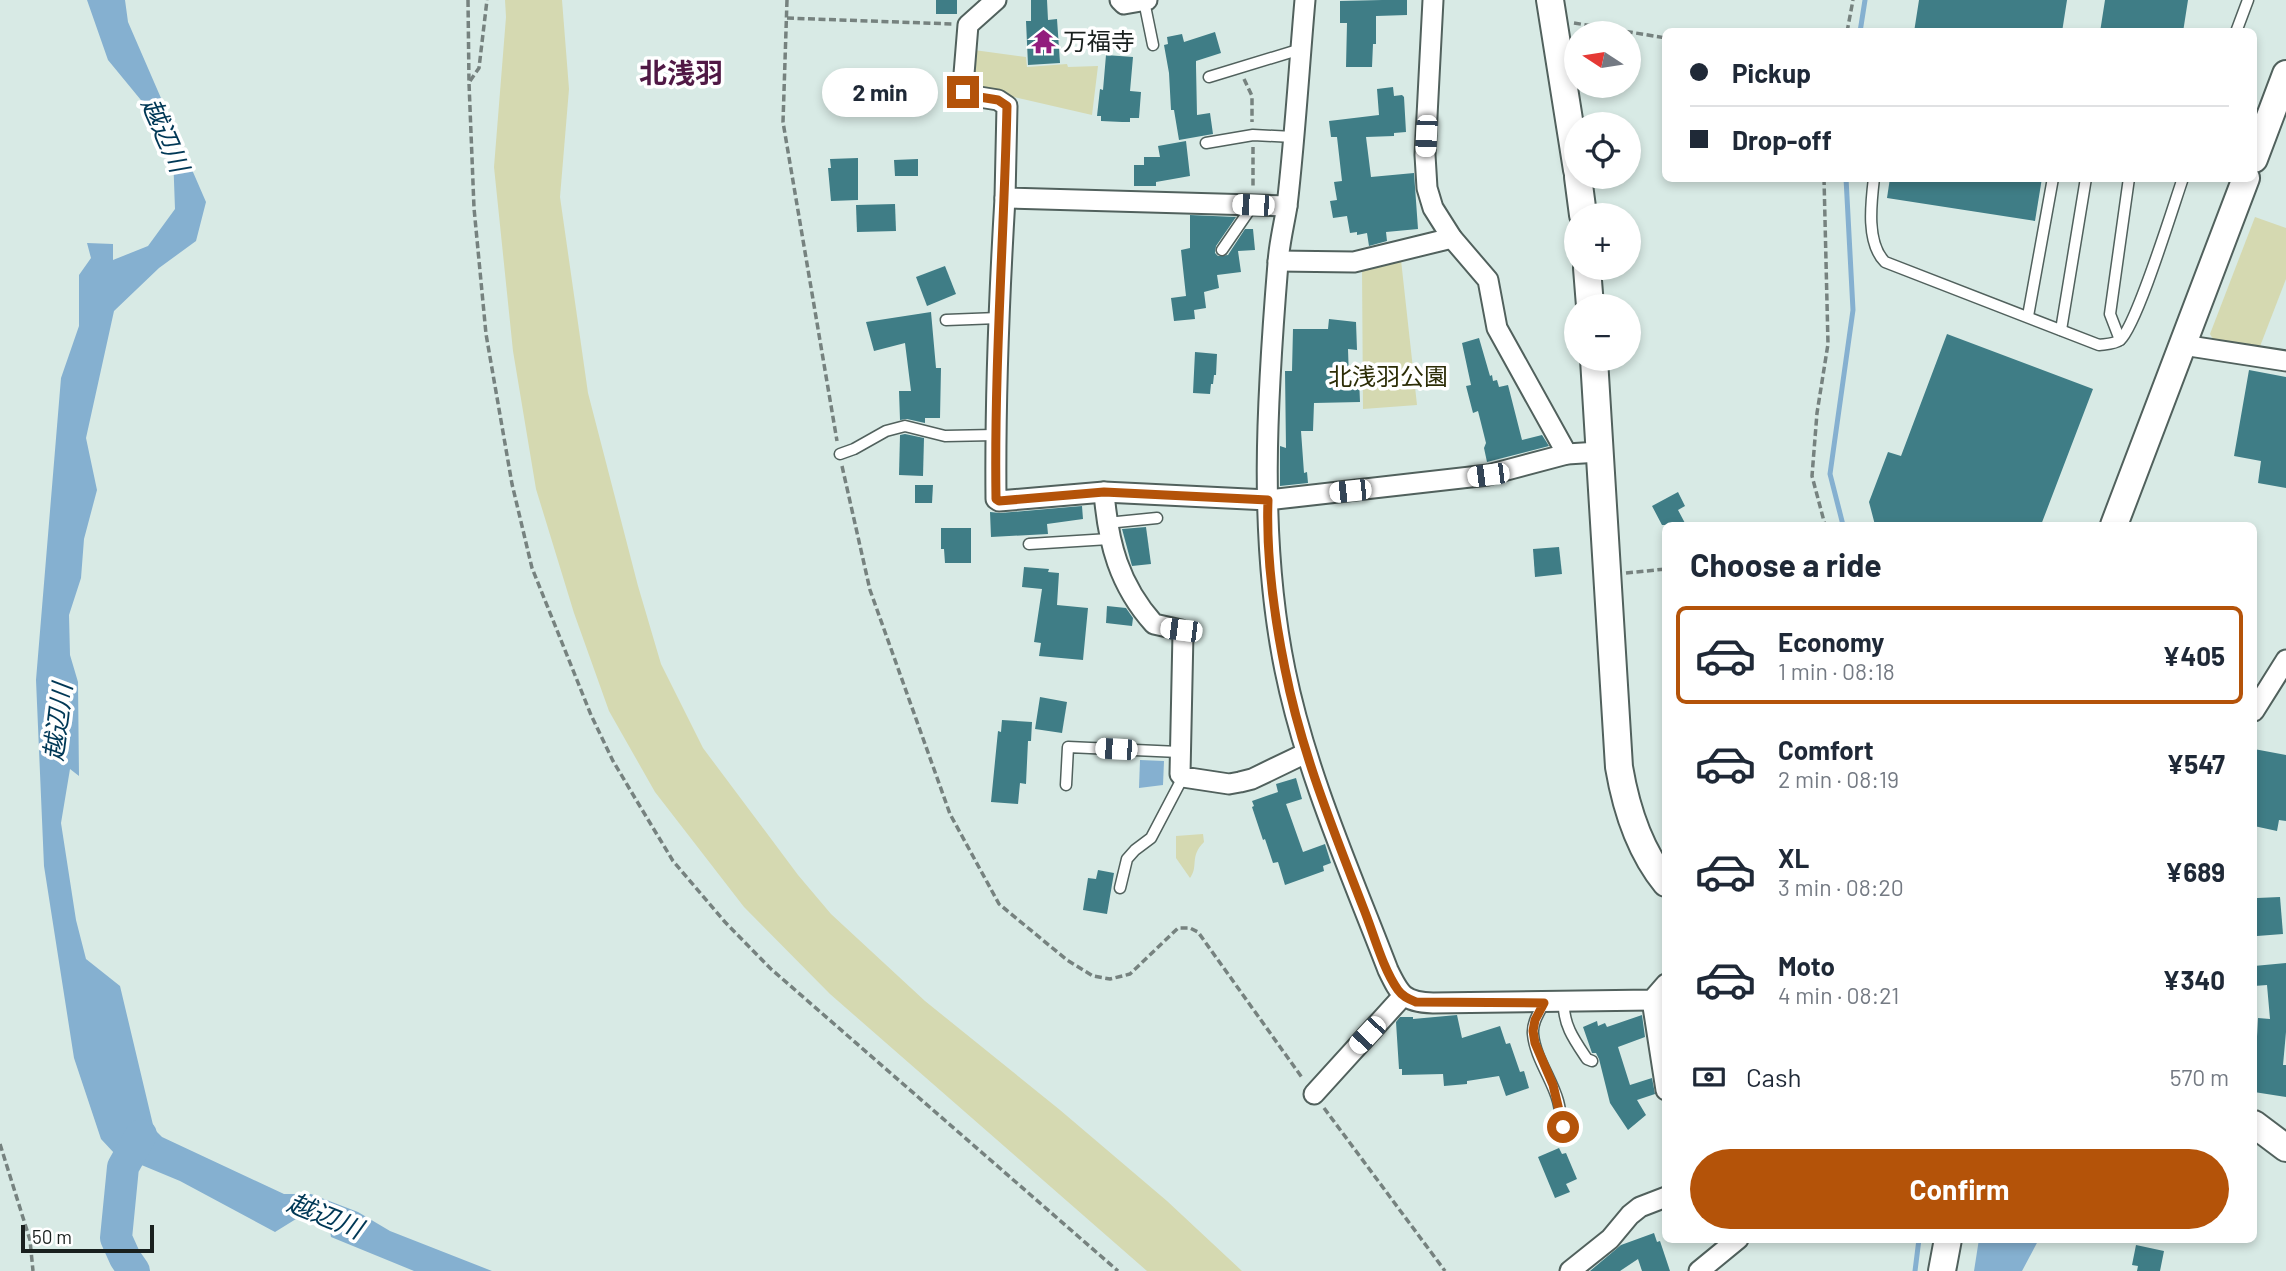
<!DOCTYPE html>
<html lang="en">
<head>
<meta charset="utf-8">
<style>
  body { margin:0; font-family:Barlow,"Noto Sans JP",sans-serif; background:#f6f6f7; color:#1f2937; height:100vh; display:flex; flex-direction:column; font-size:26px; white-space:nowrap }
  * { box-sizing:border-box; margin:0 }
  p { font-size:23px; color:#747a83 }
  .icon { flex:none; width:38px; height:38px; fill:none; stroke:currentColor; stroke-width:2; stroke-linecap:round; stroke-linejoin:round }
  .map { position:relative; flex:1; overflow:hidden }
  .side { position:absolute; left:1662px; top:522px; width:595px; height:721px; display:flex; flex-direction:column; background:#fff; border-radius:10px; box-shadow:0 4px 10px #0003 }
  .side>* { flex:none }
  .top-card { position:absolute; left:1662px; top:28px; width:595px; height:154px; border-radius:10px; box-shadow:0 4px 10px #0003; display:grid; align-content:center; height:154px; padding:0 28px; background:#fff }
  .needle { width:46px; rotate:282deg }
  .buttons { position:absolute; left:1564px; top:21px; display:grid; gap:14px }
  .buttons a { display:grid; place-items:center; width:77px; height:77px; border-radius:50%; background:#fff; box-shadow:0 4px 10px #0003; font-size:35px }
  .scale { position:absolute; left:21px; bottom:18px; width:133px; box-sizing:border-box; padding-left:7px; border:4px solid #19201e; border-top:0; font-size:19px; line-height:24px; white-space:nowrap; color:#19201e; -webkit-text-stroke:5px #fff; paint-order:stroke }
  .end { position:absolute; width:32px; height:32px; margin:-16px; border:9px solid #b45309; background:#fff; box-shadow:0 0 0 4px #fff }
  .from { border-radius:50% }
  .bubble { position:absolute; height:49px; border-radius:24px; background:#fff; box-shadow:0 4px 10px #0003; font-size:23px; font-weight:700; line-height:49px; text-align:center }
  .car { position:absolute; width:21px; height:42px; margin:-21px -10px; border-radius:9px; box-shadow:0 0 5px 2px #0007; background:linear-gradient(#fff 24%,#345 0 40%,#fff 0 76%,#345 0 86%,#fff 0) }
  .top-card b { display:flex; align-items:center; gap:24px; height:66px; font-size:26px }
  .top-card b+b { border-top:2px solid #e0e1e3 }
  .top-card i { width:18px; height:18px; background:#1f2937 }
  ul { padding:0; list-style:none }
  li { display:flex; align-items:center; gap:21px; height:98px; margin:0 14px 10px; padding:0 14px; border:4px solid transparent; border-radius:10px }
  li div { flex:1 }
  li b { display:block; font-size:26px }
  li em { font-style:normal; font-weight:700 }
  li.on { border-color:#b45309 }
  li>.icon { width:63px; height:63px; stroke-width:1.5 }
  h2 { padding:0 28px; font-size:32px; line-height:84px }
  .pay { display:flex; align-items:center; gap:18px; height:77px; padding:0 28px; font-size:26px }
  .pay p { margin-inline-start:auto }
  .primary-button { display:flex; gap:14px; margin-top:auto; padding:14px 28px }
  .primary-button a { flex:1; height:80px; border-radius:42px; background:#b45309; color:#fff; font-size:28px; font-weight:700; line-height:80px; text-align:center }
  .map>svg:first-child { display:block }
</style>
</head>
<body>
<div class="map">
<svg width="2286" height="1271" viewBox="0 0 2286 1271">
  <rect width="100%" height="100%" fill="#d8eae5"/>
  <g fill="#d5d9b1">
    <polygon points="505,0 562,0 569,89 560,197 588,393 638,586 661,664 703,748 798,875 831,914 925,1001 1060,1110 1167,1201 1242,1271 1147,1271 830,994 744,907 655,792 609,711 574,613 536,489 513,351 494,167 506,17"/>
    <polygon points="974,50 1026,57 1027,67 1067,64 1068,67 1098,66 1092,115 970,87"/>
    <polygon points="2255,217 2286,228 2286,279 2259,349 2214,341 2210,334"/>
    <polygon points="1401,260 1417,405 1363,409 1362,268 1384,265"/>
    <path d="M1203,834L1204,842C1189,857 1199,866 1190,878L1176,858V836Z"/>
  </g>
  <g fill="#85b0d0">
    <polygon points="87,0 125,0 128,22 206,202 196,241 159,268 114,311 86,438 97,490 84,539 81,578 69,615 70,655 78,682 79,776 70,769 61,823 76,920 86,959 120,986 154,1129 162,1137 284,1194 311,1194 358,1212 390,1231 492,1271 414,1271 331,1237 329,1226 296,1219 275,1232 180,1181 115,1154 101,1139 74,1058 44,866 36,680 61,378 79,326 79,275 91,258 87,243 113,244 113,260 148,246 175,209 173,154 145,105 108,60"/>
    <polygon points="1140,760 1164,761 1163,785 1139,788"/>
    <polygon points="1979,1239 2039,1239 2022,1271 1974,1271"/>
  </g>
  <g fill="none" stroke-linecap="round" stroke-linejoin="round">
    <g stroke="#85b0d0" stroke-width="5">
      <polyline points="1860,32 1865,0"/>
      <polyline points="1843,525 1830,474 1853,310 1846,178"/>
      <polyline points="1915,1271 1919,1239"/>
    </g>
    <polyline stroke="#85b0d0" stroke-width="32" points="134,1271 125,1258 116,1238 123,1167 141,1135"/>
  </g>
  <g fill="#3f7d86">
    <rect x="936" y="0" width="21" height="14"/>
    <polygon points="1031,0 1047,0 1048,20 1057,19 1060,63 1028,65 1026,21 1031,21"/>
    <polygon points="1382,0 1407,0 1407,15 1376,16 1376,44 1373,44 1372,67 1346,67 1347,23 1340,23 1340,1"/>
    <polygon points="1919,0 2067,0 2062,32 1914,32"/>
    <polygon points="2105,0 2188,0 2183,32 2100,32"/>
    <polygon points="1215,32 1221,53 1196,61 1196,66 1197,115 1210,113 1213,134 1179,140 1174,110 1171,110 1169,73 1164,45 1168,44 1167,37 1182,34 1184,42"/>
    <polygon points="1106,55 1133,57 1130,91 1141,92 1139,118 1130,118 1130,122 1122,122 1101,121 1101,116 1097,116 1100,89 1103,90"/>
    <polygon points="1393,87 1394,96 1402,95 1404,97 1406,132 1394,133 1394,136 1366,137 1371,177 1414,173 1418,229 1386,232 1387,241 1369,246 1367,233 1357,235 1357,232 1350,233 1347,216 1333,218 1330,201 1337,200 1334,182 1342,181 1337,137 1331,137 1329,121 1379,115 1377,89"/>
    <polygon points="1186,141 1190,176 1156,182 1156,186 1134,186 1134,165 1144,165 1144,157 1160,157 1158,146"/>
    <polygon points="858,158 858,200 831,201 828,168 831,168 830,159"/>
    <polygon points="918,159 918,176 895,176 894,160"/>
    <polygon points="1890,178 2042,178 2035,221 1887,198"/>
    <polygon points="895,204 896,231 857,232 856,205"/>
    <polygon points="1190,215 1236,217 1216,246 1215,253 1218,256 1228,255 1245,229 1253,229 1255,250 1238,251 1241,272 1217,275 1219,288 1204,292 1206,308 1194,310 1195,319 1174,321 1171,298 1186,296 1181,250 1190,248"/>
    <polygon points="945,266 956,294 927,306 916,277"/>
    <polygon points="931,312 936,368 941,368 940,418 925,418 925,423 907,419 900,420 899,391 911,391 905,343 874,351 866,322"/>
    <polygon points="1329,319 1356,322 1357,350 1348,349 1349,379 1359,378 1360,402 1314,403 1313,431 1301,431 1304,473 1307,472 1308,483 1280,486 1280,446 1286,448 1285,371 1292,371 1293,329 1328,329"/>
    <polygon points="1947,334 2093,389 2041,525 1875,525 1869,502 1888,452 1901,456"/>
    <polygon points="1479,338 1490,376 1492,375 1493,381 1497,380 1499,387 1508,385 1522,440 1542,435 1549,446 1487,462 1484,448 1486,443 1478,411 1473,413 1466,386 1471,385 1462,343"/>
    <polygon points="1195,352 1217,354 1216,375 1214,375 1213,384 1211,384 1210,394 1193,393"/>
    <polygon points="2249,370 2286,377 2286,488 2258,483 2261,461 2234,456"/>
    <polygon points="905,434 924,438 923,476 899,475 900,435"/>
    <polygon points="915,485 933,485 932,503 915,503"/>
    <polygon points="1678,492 1685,506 1678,510 1686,525 1662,525 1652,506"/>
    <polygon points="1082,506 1083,519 1047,524 1048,534 991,537 990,512 1000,513"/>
    <polygon points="1146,527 1151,564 1132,566 1122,529"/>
    <polygon points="941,528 971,528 971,563 945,563 944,549 941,549"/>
    <polygon points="1559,547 1562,574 1535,577 1533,549"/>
    <polygon points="1024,567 1049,569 1048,572 1059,573 1057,605 1088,608 1083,660 1039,656 1041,643 1034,642 1042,589 1022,587"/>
    <polygon points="1107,606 1126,608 1133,618 1132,626 1106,623"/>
    <polygon points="1040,697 1067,702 1062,733 1035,729"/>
    <polygon points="1002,720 1032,722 1031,741 1028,741 1026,784 1020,783 1018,804 991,802 998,731 1001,732"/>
    <polygon points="2254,749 2286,755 2286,821 2279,820 2277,831 2254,826"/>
    <polygon points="1296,778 1302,799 1286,804 1303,852 1325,844 1331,863 1323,866 1324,871 1285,885 1278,862 1273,863 1265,839 1263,840 1252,807 1254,806 1252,801 1278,792 1276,784"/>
    <polygon points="1098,870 1114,873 1107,914 1083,910 1088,878 1096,879"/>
    <polygon points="2280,897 2283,934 2257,936 2257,898"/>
    <polygon points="2286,963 2286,1032 2283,1065 2286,1065 2286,1097 2254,1092 2258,1018 2270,1019 2267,985 2254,986 2254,966"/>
    <polygon points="1457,1015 1462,1038 1500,1026 1506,1044 1510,1043 1520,1072 1524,1071 1529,1088 1506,1096 1499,1076 1467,1081 1467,1084 1444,1086 1443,1074 1402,1075 1402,1069 1399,1069 1396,1022 1400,1017 1413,1017 1413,1019"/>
    <polygon points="1642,1015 1645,1037 1618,1047 1630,1085 1652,1078 1655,1094 1637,1100 1646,1115 1628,1130 1610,1103 1599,1059 1596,1053 1592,1053 1583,1027 1597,1021 1598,1026 1605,1023 1607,1027"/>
    <polygon points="1559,1148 1562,1154 1566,1153 1577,1179 1566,1184 1570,1192 1555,1198 1538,1157"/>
    <polygon points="1654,1233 1657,1242 1660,1241 1670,1271 1642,1271 1638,1259 1620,1271 1590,1271 1621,1245"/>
    <polygon points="2136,1245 2164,1251 2160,1271 2137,1271 2138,1266 2132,1265"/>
  </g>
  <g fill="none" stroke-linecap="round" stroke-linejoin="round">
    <defs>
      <g id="lane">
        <polyline points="1144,1 1153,45"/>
        <polyline points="2236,32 2248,0"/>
        <polyline points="1209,77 1301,49"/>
        <polyline points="1206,143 1253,135 1293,137"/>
        <path d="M1874,178C1871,203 1866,243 1885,262L2099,345C2106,344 2115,344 2120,340C2137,325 2173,207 2183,178"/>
        <polyline points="1222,250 1253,205"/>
        <polyline points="2028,316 2053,178"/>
        <polyline points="946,320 998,318"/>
        <polyline points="2061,330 2086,178"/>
        <polyline points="2120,340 2110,314 2129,178"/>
        <polyline points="840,454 854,449 886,431 905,426 945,436 995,435"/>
        <polyline points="1107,523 1157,518"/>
        <polyline points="1029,544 1109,539"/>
        <polyline points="1066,785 1068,747 1179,752"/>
        <polyline points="1120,888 1127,859 1135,850 1151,838 1183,777"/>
        <path d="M1544,1003C1539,1013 1532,1022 1533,1034C1535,1057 1552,1079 1558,1101C1561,1112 1561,1123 1567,1133"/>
        <path d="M1564,1003C1563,1025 1575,1041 1587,1059L1592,1061"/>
      </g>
      <g id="street">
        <polyline points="996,0 968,25 963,86 963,92 967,95 998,100 1007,106 1005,198 1287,206"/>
        <polyline points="1120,0 1124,4 1147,0"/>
        <path d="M1305,0C1299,68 1295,137 1287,206C1284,225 1279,244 1278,263C1267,397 1258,538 1285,670C1306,773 1350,871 1388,970C1400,995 1404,1002 1433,1003L1652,1000L1666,984"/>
        <polyline points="1433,0 1425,155 1427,188 1433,208 1452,238 1488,280 1497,328 1567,454"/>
        <path d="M1005,198C999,299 995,399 996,499L999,501L1104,492L1268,500L1488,475L1567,454L1599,452"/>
        <polyline points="1278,261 1354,262 1452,238"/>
        <polyline points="2183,345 2286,361"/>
        <path d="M1104,492C1108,543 1119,585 1154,624L1181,630L1183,633L1180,774L1183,777L1229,784L1240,782L1252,779L1306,753"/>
        <polyline points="2254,711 2286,660"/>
        <polyline points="1652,1000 1666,1090"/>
        <polyline points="1314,1094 1403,996"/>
        <polyline points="1570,1271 1610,1239 1630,1215 1640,1207 1666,1197"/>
        <polyline points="1699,1271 1738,1239"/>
      </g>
      <g id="secondary">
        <polyline points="1550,0 1577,170"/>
        <polyline points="2254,159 2286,74"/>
        <polyline points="1578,177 1583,215"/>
        <polyline points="1587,268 1590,306"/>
        <path d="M1594,359L1619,767C1626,808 1639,850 1666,883"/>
        <polyline points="2114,525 2246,178"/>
        <polyline points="2254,1124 2286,1148"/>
        <polyline points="1942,1271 1948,1239"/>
      </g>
    </defs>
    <use href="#lane" stroke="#51615d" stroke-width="13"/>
    <use href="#street" stroke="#51615d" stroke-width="23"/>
    <use href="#secondary" stroke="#51615d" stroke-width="30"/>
    <g stroke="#76827f" stroke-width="3.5" stroke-dasharray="7 3.5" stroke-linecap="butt">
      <polyline points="468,0 469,83 474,208 486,334 512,484 532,568 591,715 613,761 635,798 673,861 725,922 771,969 1118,1271"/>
      <polyline points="787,0 783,122 837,441"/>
      <polyline points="787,18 953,24"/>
      <polyline points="1574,23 1666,38"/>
      <polyline points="1847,32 1853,0"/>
      <polyline points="1244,79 1252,96 1252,122"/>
      <polyline points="470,81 479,68 487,0"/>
      <polyline points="1253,147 1253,189"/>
      <polyline points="1824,178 1828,344 1817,413 1812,476 1825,525"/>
      <polyline points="842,466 870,590 950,814 999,904 1067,960 1093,976 1110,979 1130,974 1178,928 1190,928 1198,932 1303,1079"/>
      <polyline points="1626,573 1666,569"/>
      <polyline points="1324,1108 1445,1271"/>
      <polyline points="0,1144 30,1240 33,1271"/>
    </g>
    <use href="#lane" stroke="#fff" stroke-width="10"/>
    <use href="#street" stroke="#fff" stroke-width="19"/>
    <use href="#secondary" stroke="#fff" stroke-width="26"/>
  </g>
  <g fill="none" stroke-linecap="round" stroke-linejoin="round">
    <path stroke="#b45309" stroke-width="9" d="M963,92L967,95L998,100L1007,106C1004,237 994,368 996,499L999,501L1104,492L1268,500C1266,555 1274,615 1285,669C1301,751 1333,829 1363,907C1374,934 1382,967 1398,990C1403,997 1409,999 1416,1002L1544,1003L1535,1020L1533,1031L1535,1043L1553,1085L1563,1127"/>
  </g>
  <defs>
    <symbol id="temple-bare" viewBox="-9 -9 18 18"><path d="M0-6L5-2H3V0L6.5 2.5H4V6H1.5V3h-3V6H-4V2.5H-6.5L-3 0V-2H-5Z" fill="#921e7d" stroke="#fff" stroke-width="2.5" paint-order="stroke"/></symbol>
  </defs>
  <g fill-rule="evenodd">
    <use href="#temple-bare" x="1026" y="24" width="35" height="35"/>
  </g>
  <g text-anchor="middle" stroke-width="7" stroke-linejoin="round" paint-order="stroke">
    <g font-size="24" fill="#19201e" stroke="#fff" text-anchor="start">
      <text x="1063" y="50">万福寺</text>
    </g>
    <g font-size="24" fill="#2c2d06" stroke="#fff">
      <text x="1388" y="385">北浅羽公園</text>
    </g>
    <g font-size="26" font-style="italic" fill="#003856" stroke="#fff">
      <text transform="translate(165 135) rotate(66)" y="9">越辺川</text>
      <text transform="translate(58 722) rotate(-83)" y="9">越辺川</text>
      <text transform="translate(325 1216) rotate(22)" y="9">越辺川</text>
    </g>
    <g font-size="28" font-weight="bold" fill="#501945" stroke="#fff">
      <text x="681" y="83">北浅羽</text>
    </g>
  </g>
</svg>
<div class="buttons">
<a><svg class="needle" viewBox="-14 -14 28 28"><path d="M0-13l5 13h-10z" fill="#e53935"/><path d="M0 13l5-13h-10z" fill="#747a83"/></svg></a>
<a><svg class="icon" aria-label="locate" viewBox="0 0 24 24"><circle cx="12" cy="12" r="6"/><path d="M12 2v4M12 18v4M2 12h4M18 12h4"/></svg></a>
<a>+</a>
<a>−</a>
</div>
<div class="scale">50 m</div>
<i class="end from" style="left:1563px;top:1127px"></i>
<i class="end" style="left:963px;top:92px"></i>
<div class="bubble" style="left:822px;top:68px;width:116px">2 min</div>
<i class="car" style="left:1426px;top:136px;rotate:183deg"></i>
<i class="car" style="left:1253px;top:205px;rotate:272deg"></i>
<i class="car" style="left:1488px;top:475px;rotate:263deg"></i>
<i class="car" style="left:1350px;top:491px;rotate:264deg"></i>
<i class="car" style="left:1181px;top:630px;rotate:277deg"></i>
<i class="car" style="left:1116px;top:749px;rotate:273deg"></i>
<i class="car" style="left:1367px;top:1035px;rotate:223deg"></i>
<div class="top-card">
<b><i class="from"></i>Pickup</b>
<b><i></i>Drop-off</b>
</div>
<section class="side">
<h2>Choose a ride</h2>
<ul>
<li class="on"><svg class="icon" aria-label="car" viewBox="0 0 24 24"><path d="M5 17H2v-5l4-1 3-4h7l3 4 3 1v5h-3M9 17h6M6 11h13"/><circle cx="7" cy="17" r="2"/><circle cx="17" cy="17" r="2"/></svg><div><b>Economy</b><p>1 min · 08:18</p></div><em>¥405</em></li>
<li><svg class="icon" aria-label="car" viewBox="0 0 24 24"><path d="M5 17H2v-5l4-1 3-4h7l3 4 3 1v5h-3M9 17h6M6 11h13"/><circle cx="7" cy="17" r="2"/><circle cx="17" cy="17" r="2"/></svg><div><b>Comfort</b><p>2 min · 08:19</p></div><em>¥547</em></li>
<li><svg class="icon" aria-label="car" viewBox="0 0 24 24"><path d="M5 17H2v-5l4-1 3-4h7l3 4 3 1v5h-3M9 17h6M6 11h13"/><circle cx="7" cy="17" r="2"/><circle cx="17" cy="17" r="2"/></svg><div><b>XL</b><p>3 min · 08:20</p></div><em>¥689</em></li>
<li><svg class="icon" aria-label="car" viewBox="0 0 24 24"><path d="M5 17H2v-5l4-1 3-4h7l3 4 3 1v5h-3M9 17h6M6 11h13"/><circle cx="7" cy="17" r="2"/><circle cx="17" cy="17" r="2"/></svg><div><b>Moto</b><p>4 min · 08:21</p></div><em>¥340</em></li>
</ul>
<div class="pay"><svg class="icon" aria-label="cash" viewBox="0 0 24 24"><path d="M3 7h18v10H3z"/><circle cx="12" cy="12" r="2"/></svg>Cash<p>570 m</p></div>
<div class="primary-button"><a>Confirm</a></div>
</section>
</div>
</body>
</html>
